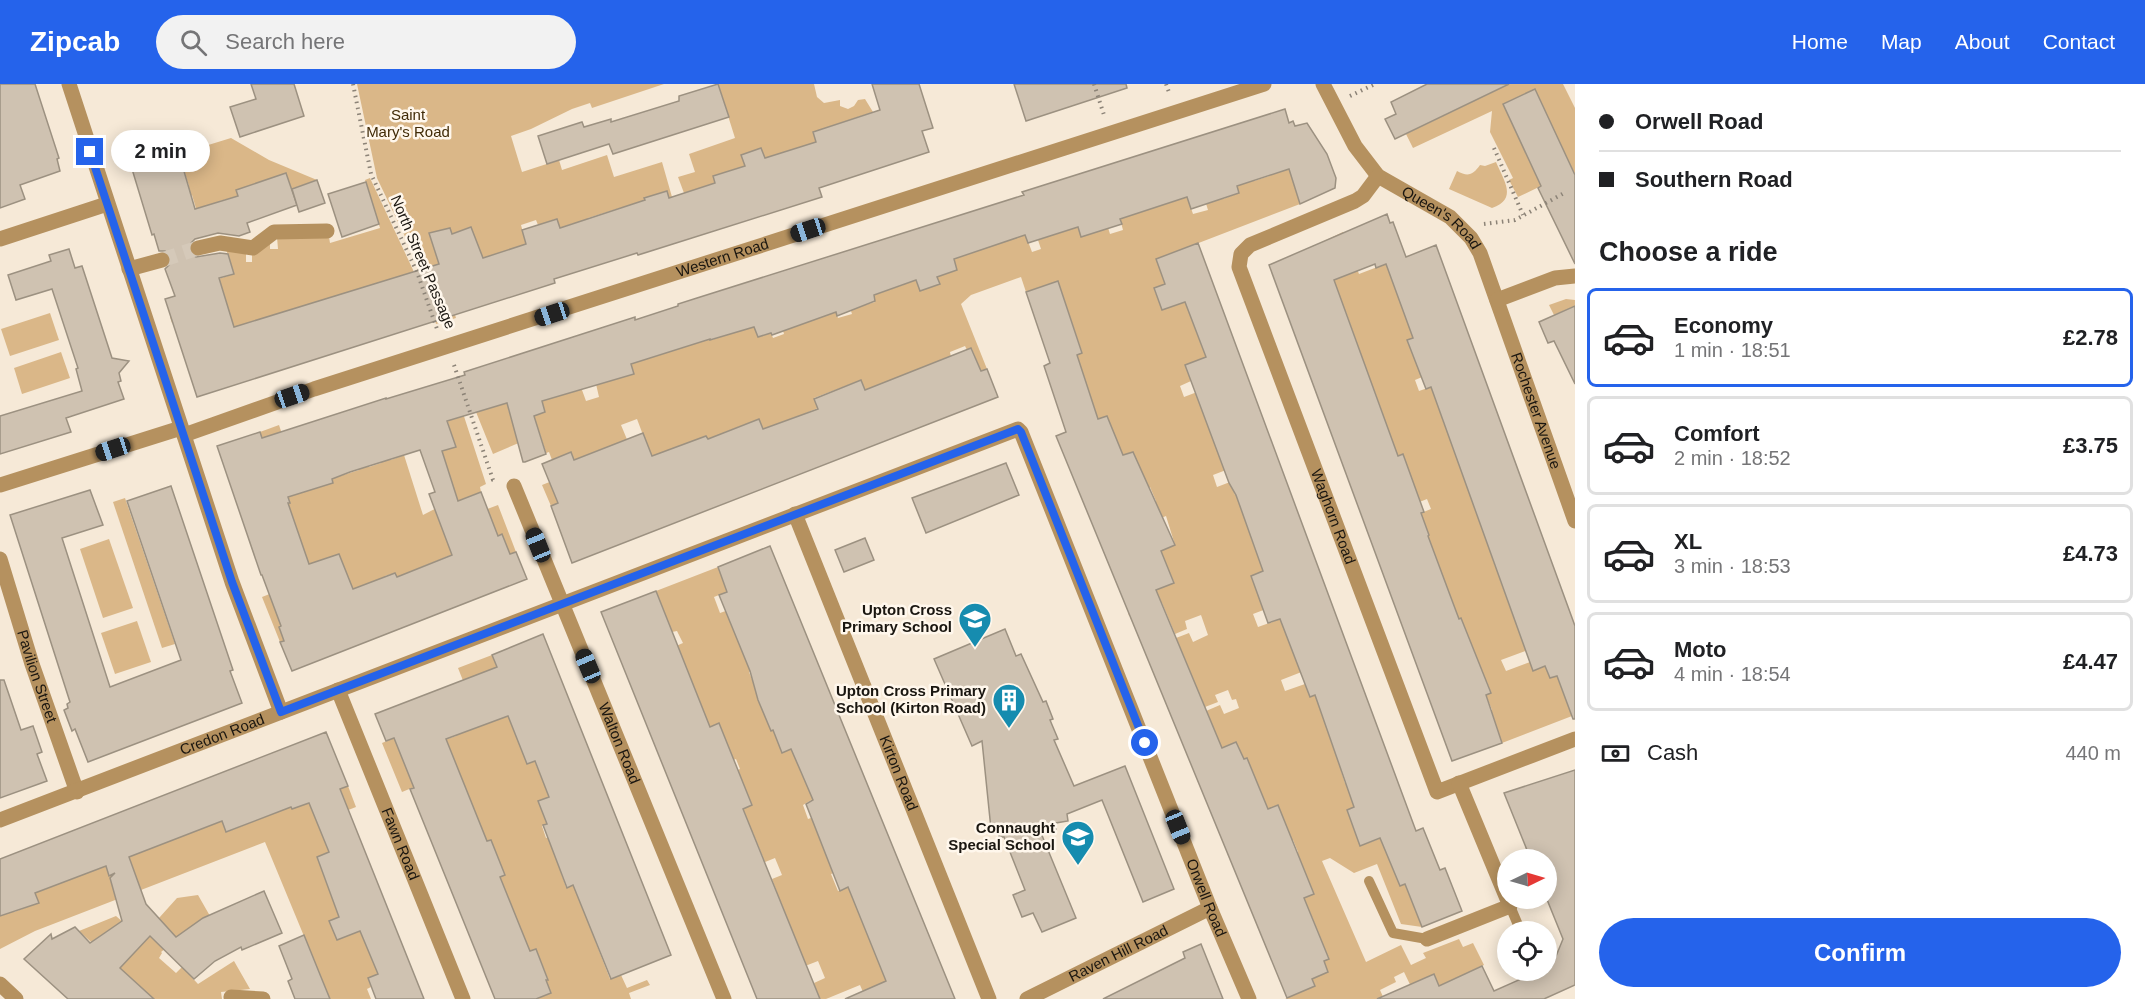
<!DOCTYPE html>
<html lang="en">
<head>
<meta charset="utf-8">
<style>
  body { margin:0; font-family:Arial,sans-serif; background:#f2f2f2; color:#202124; height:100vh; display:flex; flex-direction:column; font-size:22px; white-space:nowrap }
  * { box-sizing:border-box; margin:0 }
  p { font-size:20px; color:#757577 }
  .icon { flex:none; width:33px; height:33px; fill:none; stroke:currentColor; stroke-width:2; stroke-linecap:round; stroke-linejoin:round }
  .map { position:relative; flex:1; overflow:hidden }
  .sheet { display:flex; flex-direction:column; background:#fff; width:570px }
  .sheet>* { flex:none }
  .guide { display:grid; align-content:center; height:132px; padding:0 24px; background:#fff }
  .needle { width:39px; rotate:85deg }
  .tools { position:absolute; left:1497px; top:765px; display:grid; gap:12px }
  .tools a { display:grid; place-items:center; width:60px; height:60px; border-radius:50%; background:#fff; box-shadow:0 3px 15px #0003; font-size:30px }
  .end { position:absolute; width:27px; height:27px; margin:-14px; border:8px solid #2563eb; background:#fff; box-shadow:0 0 0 3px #fff }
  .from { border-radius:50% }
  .bubble { position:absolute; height:42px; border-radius:21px; background:#fff; box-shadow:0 3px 15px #0003; font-size:20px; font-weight:700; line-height:42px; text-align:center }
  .car { position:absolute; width:18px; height:36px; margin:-18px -9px; border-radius:8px; box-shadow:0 0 4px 2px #0007; background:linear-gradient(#222 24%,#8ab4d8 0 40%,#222 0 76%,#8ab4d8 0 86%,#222 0) }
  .guide b { display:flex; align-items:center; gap:21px; height:57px; font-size:22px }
  .guide b+b { border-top:2px solid #e0e0e0 }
  .guide i { width:15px; height:15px; background:#202124 }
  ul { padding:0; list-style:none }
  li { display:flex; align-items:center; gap:18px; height:99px; margin:0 12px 9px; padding:0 12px; border:3px solid #e0e0e0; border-radius:9px }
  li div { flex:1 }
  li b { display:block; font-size:22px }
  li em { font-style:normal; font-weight:700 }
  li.current { border-color:#2563eb }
  li>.icon { width:54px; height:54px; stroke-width:1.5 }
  h2 { padding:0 24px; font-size:27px; line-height:72px }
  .pay { display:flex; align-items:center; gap:15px; height:66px; padding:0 24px; font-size:22px }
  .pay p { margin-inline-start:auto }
  .cta { display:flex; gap:12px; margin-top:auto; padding:12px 24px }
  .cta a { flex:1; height:69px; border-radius:36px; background:#2563eb; color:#fff; font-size:24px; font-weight:700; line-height:69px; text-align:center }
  header { display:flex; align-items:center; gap:36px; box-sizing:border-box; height:84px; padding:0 30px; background:#2563eb; color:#fff }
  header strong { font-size:28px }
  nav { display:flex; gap:33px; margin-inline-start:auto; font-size:21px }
  .search { width:420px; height:54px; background:#f2f2f2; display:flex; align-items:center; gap:15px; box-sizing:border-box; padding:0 21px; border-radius:33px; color:#757577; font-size:22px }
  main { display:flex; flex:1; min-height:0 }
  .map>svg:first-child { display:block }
</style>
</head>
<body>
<header>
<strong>Zipcab</strong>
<div class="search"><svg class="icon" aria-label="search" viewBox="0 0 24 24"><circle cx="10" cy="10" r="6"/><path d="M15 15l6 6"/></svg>Search here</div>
<nav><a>Home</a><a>Map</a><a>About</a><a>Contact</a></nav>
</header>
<main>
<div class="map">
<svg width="1575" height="915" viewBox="0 0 1575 915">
  <rect width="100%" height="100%" fill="#f6e9d7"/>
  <g fill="#dab788" fill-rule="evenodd">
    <polygon points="357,0 664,0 592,24 590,19 572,25 531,45 511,52 522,88 559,76 562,86 607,71 614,93 662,78 672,113 669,114 667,107 644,114 651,135 623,123 588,134 579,153 574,139 560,144 556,135 538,141 536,136 521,141 526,160 486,191 471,143 452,150 450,144 429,149 456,234 436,240 420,184 377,94"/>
    <polygon points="718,0 814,0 817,13 824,19 840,16 840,22 848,25 854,22 858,16 865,15 873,28 813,48 819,67 805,85 798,64 774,71 767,80 761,65 745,82 735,85 740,104 727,88 713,92 715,99 684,109 678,93 695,88 689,70 735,54"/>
    <polygon points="1497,0 1563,0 1575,24 1575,97 1574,90 1535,5 1503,20 1541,102 1518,113 1509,96 1513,94 1490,48 1492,27 1413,64 1406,50 1499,5"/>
    <polygon points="231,54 269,76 317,96 291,105 286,89 236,106 238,112 220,117 227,139 157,161 154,150 198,131 192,111 175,116 172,107 189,102 179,70"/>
    <path d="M1282,55L1300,120L1157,175L1165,200L1154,205L1162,226L1185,218L1206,273L1186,281L1191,297L1180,302L1184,313L1218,300L1247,378L1213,391L1217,403L1230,398L1235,411L1256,403L1272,445L1251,454L1260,478L1297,513L1253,530L1258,543L1280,535L1322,580L1281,596L1285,607L1305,600L1310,613L1331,605L1329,652L1340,681L1359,680L1341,687L1345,699L1352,697L1372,716L1347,726L1360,762L1414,742L1383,760L1400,802L1405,800L1422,843L1401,840L1377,780L1354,789L1330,774L1322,777L1366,878L1401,861L1411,881L1426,874L1423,869L1459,855L1463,863L1473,859L1484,881L1439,902L1434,890L1416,913L1404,888L1394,893L1396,898L1380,906L1384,915H1285L1315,902L1312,895L1328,888L1324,877L1329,874L1324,863L1301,872L1296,860L1319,850L1310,828L1300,816L1314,810L1310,801L1287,773L1298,768L1293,756L1289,757L1268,725L1247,674L1229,682L1240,666L1236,658L1222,664L1206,627L1220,621L1224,630L1239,624L1236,615L1232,616L1228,606L1215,611L1218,618L1205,623L1176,554L1189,549L1193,558L1208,551L1201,531L1185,537L1187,545L1175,550L1162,519L1129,532L1127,523L1153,507L1174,498L1164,475L1145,483L1141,475L1175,461L1166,432L1130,447L1144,422L1156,417L1150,403L1117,417L1146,400L1133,368L1102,380L1120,365L1107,332L1066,348L1063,340L1096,328L1076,271L1082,268L1058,197L1026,208L1021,193L971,211L961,220L987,285L981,287L972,265L967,266L965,262L950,268L951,273L874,329L861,296L814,314L818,324L806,329L815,352L804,356L795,333L770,343L772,368L759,335L725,348L712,366L706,352L581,411L551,422L542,401L607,375L604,364L574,376L571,368L552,376L549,368L546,369L540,350L493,370L476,328L507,319L509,328L533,332L545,328L542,317L569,309L578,295L586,317L599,313L596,300L611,285L614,296L633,290L626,265L653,273L663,270L660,260L707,246L711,256L730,250L750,229L758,253L771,249L773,254L784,250L779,233L832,217L838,234L852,230L842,200L854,196L862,222L875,218L874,211L903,201L895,179L900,178L907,199L916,196L920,207L940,200L937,193L957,186L952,170L1023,144L1032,168L1041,165L1038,156L1078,143L1081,152L1099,115L1110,150L1123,146L1120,135L1187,112L1193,130L1208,126L1203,110L1223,115L1239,109L1232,87L1254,97L1269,92L1264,76ZM637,335L646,359L631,365L621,341Z"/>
    <path d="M1496,78C1504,97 1518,115 1492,124L1449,105L1457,87C1468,93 1473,91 1480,81L1485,82Z"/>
    <polygon points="370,94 414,188 246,264 191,233 172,239 170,233 189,226 183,206 234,190 226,165 246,169 246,178 252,178 252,169 270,156 270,165 278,165 277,153 329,153 330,159 380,144 365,96"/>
    <polygon points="1343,148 1359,190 1401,174 1413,254 1407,256 1414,274 1427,291 1415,296 1419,307 1456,294 1436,315 1444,340 1467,331 1472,344 1449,352 1457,375 1498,414 1474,423 1483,447 1510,449 1487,458 1495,482 1525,487 1500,496 1521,553 1550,558 1501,576 1506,587 1530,578 1533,586 1545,582 1550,594 1557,592 1572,632 1502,659 1496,642 1470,634 1492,626 1486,611 1491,609 1487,598 1461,607 1469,555 1461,535 1437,544 1424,453 1429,451 1421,429 1431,425 1427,415 1417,419 1402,370 1388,376 1372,335 1383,330 1375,308 1353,317 1362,301 1371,298 1346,228 1335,232 1328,172 1322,158"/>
    <polygon points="1566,215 1575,216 1575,222 1554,231 1549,221"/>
    <polygon points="50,229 59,256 10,272 1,245"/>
    <polygon points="61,268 70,294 22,310 14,284"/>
    <polygon points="459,317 486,400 480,403 481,408 453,419 437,431 442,442 498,421 516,468 510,470 502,450 419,484 421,488 398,498 395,489 385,492 386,496 357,514 351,501 292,538 279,543 284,557 280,558 262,513 343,481 295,485 287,420 290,418 284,400 271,380 260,348 279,341 290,374 322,366 337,393 359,386 354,370 363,367 369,383 381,379 380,374 391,376 404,371 423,431 456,414 442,367 455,363 445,328"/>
    <polygon points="125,414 175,560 162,564 113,418"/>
    <polygon points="109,455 133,524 103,534 80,465"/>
    <polygon points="718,483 725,501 752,498 714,513 720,529 734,524 782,573 749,588 753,598 762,594 759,617 771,647 782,643 792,665 835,702 803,721 808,735 819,731 822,739 815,743 820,755 865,777 831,790 838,807 848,803 908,882 866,915 860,901 826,915 819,915 814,899 825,894 818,877 782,891 804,877 781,818 757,828 777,808 772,795 782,791 775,774 741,788 739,783 763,773 753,749 724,747 748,737 743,725 752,721 745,704 729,690 740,685 736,675 716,682 719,639 686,652 705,630 696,608 653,572 683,559 677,547 672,548 656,507"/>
    <polygon points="137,537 151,578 115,590 101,549"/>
    <polygon points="492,571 549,713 538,717 558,735 542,742 546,754 563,747 577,782 561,789 566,803 583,797 596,859 610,895 621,891 627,904 647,896 650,901 629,909 631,915 536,915 551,909 546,896 548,895 536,865 527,868 500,793 491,756 479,760 441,692 402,708 382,659 394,654 428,662 456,652 449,634 471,646 481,642 458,584"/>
    <polygon points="348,702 356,723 317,738 329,768 317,773 339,833 329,837 360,847 378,890 368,894 371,903 367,905 371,915 330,915 265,758 35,847 0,865 0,832 6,808 14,828 38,819 30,798 44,806 68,796 182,738 187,750 211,741 218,726 227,748 290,723 292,725"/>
    <polygon points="198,811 210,832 194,842 161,868 162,869 159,874 176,889 182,883 198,900 234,877 250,905 221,908 222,915 135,915 144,906 79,847 116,832 141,854 177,814"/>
  </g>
  <g fill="#cfc2b1" stroke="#9c9181" stroke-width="1.5" fill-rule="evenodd">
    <polygon points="0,0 35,0 59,74 57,75 60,87 20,101 25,115 0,124"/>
    <polygon points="251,0 294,0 304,32 240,53 230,23 256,15"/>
    <polygon points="718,0 729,33 613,70 609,60 547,80 538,52 582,38 584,43 611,35 611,38 679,17 679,12"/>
    <polygon points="872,0 919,0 933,44 922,47 929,68 819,104 822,113 638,171 637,169 554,195 555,199 197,313 165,215 175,212 165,185 171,179 171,173 165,167 159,167 154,150 152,151 132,85 179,70 195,125 238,112 236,106 286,89 297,121 247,139 250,148 239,152 218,149 195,155 189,161 190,170 196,173 220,169 228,170 234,190 219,194 234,243 439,180 429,149 450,144 452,150 471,143 483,174 526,160 522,146 557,135 560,144 645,116 644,114 667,107 669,114 715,99 713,92 745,82 741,71 761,64 765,74 816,58 813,48 880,26"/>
    <polygon points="1014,0 1126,0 1127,4 1026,37"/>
    <polygon points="1427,0 1509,0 1395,55 1385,35 1396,30 1391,18"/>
    <polygon points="1535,5 1575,91 1575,180 1538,104 1541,102 1503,20"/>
    <path d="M1285,25L1289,39L1293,37L1295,42L1307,39L1327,70L1336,94L1335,104L1300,120L1289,85L1237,102L1239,109L1191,125L1187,113L1120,135L1122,140L1081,153L1078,143L1028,159L1025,151L954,175L957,186L937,193L940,200L920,207L916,196L874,211L875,217L837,232L836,228L772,251L771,249L758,253L754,243L710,256V255L631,280L634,290L542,317L545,328L534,332L546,370L525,378H523L507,319L447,337L456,363L442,367L458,417L481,408L498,452L502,450L510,470L516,468L527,495L292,587L280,558L284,557L279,543L281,542L262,491H261L217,362L260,348L262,354L386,314V315L465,291L464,288L635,233V236L678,222V220L697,214L1024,111L1022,108ZM420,366L435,408L429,410L452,471L397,493L395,489L353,505L339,470L309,480L288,419H290L288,413L333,399L332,395L350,388Z"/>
    <polygon points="317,96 325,119 299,128 292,105"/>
    <polygon points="366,98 379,140 342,153 328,110"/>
    <polygon points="1387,130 1390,139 1393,138 1406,173 1436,161 1575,542 1575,635 1573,635 1557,592 1550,594 1545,582 1533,587 1431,303 1426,305 1407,256 1413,254 1386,180 1376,184 1375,180 1334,196 1398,372 1403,370 1424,428 1421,429 1429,451 1428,452 1450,511 1459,535 1461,534 1491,609 1486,611 1502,659 1452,677 1269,181"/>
    <polygon points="1198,159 1416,747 1423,744 1440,786 1445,784 1462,827 1422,843 1405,800 1400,802 1380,754 1360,762 1347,726 1354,723 1315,611 1310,613 1280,535 1268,539 1251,492 1263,487 1236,411 1229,399 1185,281 1206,273 1185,218 1162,226 1154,204 1165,200 1156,175"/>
    <polygon points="69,165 75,184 82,182 112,274 129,277 119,289 121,297 118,298 124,315 66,334 71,348 0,370 0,332 82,307 76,285 78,284 52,205 16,216 8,191 51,177 49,171"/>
    <polygon points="1058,197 1082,269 1077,271 1098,335 1107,332 1123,371 1133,368 1175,461 1161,467 1174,499 1156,506 1222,664 1236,658 1244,675 1247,674 1268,725 1278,721 1314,810 1304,814 1329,875 1324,877 1328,888 1312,895 1315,902 1287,914 1056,352 1066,348 1044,282 1050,279 1026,208"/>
    <polygon points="1575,222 1575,300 1554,257 1548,259 1539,238"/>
    <polygon points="971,264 981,287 987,285 998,313 572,479 551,422 558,419 542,380 571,368 574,376 643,349 652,372 706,352 708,355 759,335 763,345 818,325 814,315 861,296 865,306"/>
    <polygon points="1006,379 1019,411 926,449 912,414"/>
    <polygon points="171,402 233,586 230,587 242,619 88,678 75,645 72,647 64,626 68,624 67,620 70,618 10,431 90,406 103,441 62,454 110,603 181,576 127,417"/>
    <polygon points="865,454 874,476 844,488 835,466"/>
    <polygon points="770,462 937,871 955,915 845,915 886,897 848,803 840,807 806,720 813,716 801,688 791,665 782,669 773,646 771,647 758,616 750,587 719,511 727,508 718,483"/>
    <polygon points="656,507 710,643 719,639 752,721 743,725 820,915 757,915 601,528"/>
    <polygon points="1005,545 1016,572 1021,570 1043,618 1046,617 1053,635 1050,636 1058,655 1054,656 1074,702 1125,682 1174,805 1143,818 1102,716 1067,730 1068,737 1056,739 1056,748 1041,749 1076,834 1042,848 1033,829 1022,833 1013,811 1025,806 1004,753 999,753 999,745 991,745 982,657 972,662 934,575"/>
    <polygon points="543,550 671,871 611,895 573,801 567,804 543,741 547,740 538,717 549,713 535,677 527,680 508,632 446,655 487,757 491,756 505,791 500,793 521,845 530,867 536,865 548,896 546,896 551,909 536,915 495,915 410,705 414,704 394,654 386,657 375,630 497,583 492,571"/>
    <polygon points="0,596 4,596 21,646 33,642 42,668 37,670 47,697 0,714"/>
    <polygon points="326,648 348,702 340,705 424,915 376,915 368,894 378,890 360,847 337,856 329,837 339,833 317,773 329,768 309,719 292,725 291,723 226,748 222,737 129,773 146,820 176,853 203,834 264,807 282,849 242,866 241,863 215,877 194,895 150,852 120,884 154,915 68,915 24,875 51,850 52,855 75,843 90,859 122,837 110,794 115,789 109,792 106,782 35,809 39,819 0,832 0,775"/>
    <polygon points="1575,686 1575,901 1544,915 1377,915 1434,890 1439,902 1482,882 1494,907 1541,886 1546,886 1546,884 1552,882 1563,855 1546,813 1546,776 1531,776 1504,709"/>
    <polygon points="304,851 321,893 330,915 295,915 288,897 292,895 279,862"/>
    <polygon points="1201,860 1223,915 1103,915 1185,874 1183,868"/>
  </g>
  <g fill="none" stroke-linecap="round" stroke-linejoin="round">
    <polyline stroke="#d5c9b9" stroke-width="15" stroke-dasharray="15 8" stroke-linecap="butt" points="162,176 198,164"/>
    <g stroke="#8c8377" stroke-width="4" stroke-dasharray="1.5 4.5" stroke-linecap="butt">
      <polyline points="353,0 371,90 417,188 437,245"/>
      <polyline points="1094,0 1104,31"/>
      <polyline points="1166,0 1170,11"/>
      <polyline points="1350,12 1375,0"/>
      <polyline points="1494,64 1523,131"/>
      <polyline points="1484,140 1515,136 1566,108"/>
      <polyline points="454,281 493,396 496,397"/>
    </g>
    <g stroke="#b5915f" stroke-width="10">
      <polyline points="1369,797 1393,849 1427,855"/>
      <polyline points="1510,822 1521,848"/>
    </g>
    <g stroke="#b5915f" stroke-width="15">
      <polyline points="69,0 232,498 281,628"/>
      <path id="s1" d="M1323,0L1355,62L1378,92L1450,133L1471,154L1480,169L1575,437"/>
      <path id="s2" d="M1378,92L1363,112L1355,117L1250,161L1241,170L1239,183L1437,708L1575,655"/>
      <polyline points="0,155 107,120"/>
      <polyline points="198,164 220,159 253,164 274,148 327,147"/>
      <polyline points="129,185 162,176"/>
      <polyline points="1497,216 1555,194 1575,192"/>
      <path id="s3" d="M184,351L314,305L1264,0"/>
      <polyline points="0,401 181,344"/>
      <path id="s4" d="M514,402L724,915"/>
      <path id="s5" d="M795,430L989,915"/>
      <path id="s6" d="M0,475L32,580L77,708"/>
      <path id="s7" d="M338,606L463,915"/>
      <path id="s8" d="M0,736L1018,345L1021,348L1210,824L1249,915"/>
      <polyline points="1427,855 1510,822 1459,699"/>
      <polyline points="0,900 16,915"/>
      <polyline points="231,913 263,915"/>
      <path id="s9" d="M1027,915L1210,824"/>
    </g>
  </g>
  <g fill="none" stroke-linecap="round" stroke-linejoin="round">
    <polyline stroke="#2563eb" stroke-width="8" points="90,68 232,498 281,628 1018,345 1021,348 1145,659"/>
  </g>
  <defs>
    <symbol id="school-pin" viewBox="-11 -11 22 30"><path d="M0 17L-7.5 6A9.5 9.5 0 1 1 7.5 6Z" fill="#168caf" stroke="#fff7ec"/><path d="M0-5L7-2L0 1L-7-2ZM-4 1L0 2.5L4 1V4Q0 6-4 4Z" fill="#fff"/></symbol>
    <symbol id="building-pin" viewBox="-11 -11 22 30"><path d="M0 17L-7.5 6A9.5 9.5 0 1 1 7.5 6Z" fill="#168caf" stroke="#fff7ec"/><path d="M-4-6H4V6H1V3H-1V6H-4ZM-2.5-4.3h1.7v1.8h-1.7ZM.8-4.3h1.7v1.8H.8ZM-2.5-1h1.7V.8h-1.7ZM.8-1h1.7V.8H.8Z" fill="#fff"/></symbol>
  </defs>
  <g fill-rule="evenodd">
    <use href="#school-pin" x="956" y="516" width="38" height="52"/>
    <use href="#building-pin" x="990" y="597" width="38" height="52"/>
    <use href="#school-pin" x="1059" y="734" width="38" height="52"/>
  </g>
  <g text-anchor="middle" stroke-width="5" stroke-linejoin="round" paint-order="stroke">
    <g font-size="15" fill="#412b07" stroke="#fff7ec">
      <text x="408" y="36">Saint<tspan x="408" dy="17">Mary's Road</tspan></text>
    </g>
    <g font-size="15" fill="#1a1610" stroke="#fff7ec">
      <text dy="5" stroke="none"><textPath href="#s1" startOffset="184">Queen's Road</textPath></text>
      <text dy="5" stroke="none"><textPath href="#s3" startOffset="567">Western Road</textPath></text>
      <text transform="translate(423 178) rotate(67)" y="5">North Street Passage</text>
      <text dy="5" stroke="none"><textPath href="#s1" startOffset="405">Rochester Avenue</textPath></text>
      <text dy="5" stroke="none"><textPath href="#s2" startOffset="441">Waghorn Road</textPath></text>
      <text dy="5" stroke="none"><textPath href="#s6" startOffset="123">Pavilion Street</textPath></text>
      <text dy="5" stroke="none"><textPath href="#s8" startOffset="238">Credon Road</textPath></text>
      <text dy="5" stroke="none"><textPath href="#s4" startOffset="278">Walton Road</textPath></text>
      <text dy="5" stroke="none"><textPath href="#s5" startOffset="279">Kirton Road</textPath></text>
      <text dy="5" stroke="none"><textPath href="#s7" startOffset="166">Fawn Road</textPath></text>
      <text dy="5" stroke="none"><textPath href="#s8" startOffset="1596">Orwell Road</textPath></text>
      <text dy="5" stroke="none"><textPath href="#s9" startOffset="102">Raven Hill Road</textPath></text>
    </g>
    <g font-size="15" font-weight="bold" fill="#1a1610" stroke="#fff7ec" text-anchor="end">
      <text x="952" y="531">Upton Cross<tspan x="952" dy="17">Primary School</tspan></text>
      <text x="986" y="612">Upton Cross Primary<tspan x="986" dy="17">School (Kirton Road)</tspan></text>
      <text x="1055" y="749">Connaught<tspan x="1055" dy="17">Special School</tspan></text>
    </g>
  </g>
</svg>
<div class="tools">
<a><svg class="needle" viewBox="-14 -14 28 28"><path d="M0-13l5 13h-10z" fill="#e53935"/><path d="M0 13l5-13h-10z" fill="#757577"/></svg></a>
<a><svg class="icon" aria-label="locate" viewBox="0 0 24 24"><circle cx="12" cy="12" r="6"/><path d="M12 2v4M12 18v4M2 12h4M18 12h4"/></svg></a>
</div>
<i class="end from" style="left:1145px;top:659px"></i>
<i class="end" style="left:90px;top:68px"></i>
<div class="bubble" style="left:111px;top:46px;width:99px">2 min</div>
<i class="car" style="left:808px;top:146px;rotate:252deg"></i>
<i class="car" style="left:552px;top:230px;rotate:252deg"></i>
<i class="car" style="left:292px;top:312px;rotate:71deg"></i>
<i class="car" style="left:113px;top:365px;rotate:252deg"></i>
<i class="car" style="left:538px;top:461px;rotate:338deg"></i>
<i class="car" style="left:588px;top:582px;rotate:337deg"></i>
<i class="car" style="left:1178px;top:743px;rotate:158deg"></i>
</div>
<section class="sheet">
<div class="guide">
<b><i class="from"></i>Orwell Road</b>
<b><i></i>Southern Road</b>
</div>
<h2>Choose a ride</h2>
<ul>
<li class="current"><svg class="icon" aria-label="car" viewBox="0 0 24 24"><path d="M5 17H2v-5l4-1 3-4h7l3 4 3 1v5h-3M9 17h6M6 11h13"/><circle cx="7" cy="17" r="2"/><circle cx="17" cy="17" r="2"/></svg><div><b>Economy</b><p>1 min · 18:51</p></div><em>£2.78</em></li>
<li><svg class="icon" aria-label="car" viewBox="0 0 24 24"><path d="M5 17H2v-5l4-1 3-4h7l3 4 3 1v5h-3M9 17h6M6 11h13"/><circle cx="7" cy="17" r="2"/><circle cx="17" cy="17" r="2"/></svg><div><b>Comfort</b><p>2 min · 18:52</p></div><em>£3.75</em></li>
<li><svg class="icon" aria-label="car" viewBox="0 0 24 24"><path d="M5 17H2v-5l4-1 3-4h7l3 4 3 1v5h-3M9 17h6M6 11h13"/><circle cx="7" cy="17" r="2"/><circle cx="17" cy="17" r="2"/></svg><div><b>XL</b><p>3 min · 18:53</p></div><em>£4.73</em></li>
<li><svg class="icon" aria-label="car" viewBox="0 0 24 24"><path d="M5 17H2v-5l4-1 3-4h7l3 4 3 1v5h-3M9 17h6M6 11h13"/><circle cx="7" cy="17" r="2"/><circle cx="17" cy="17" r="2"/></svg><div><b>Moto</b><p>4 min · 18:54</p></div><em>£4.47</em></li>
</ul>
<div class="pay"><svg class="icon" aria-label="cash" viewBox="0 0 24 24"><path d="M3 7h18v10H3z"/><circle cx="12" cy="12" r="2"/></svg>Cash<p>440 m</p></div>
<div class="cta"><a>Confirm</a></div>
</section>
</main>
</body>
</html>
